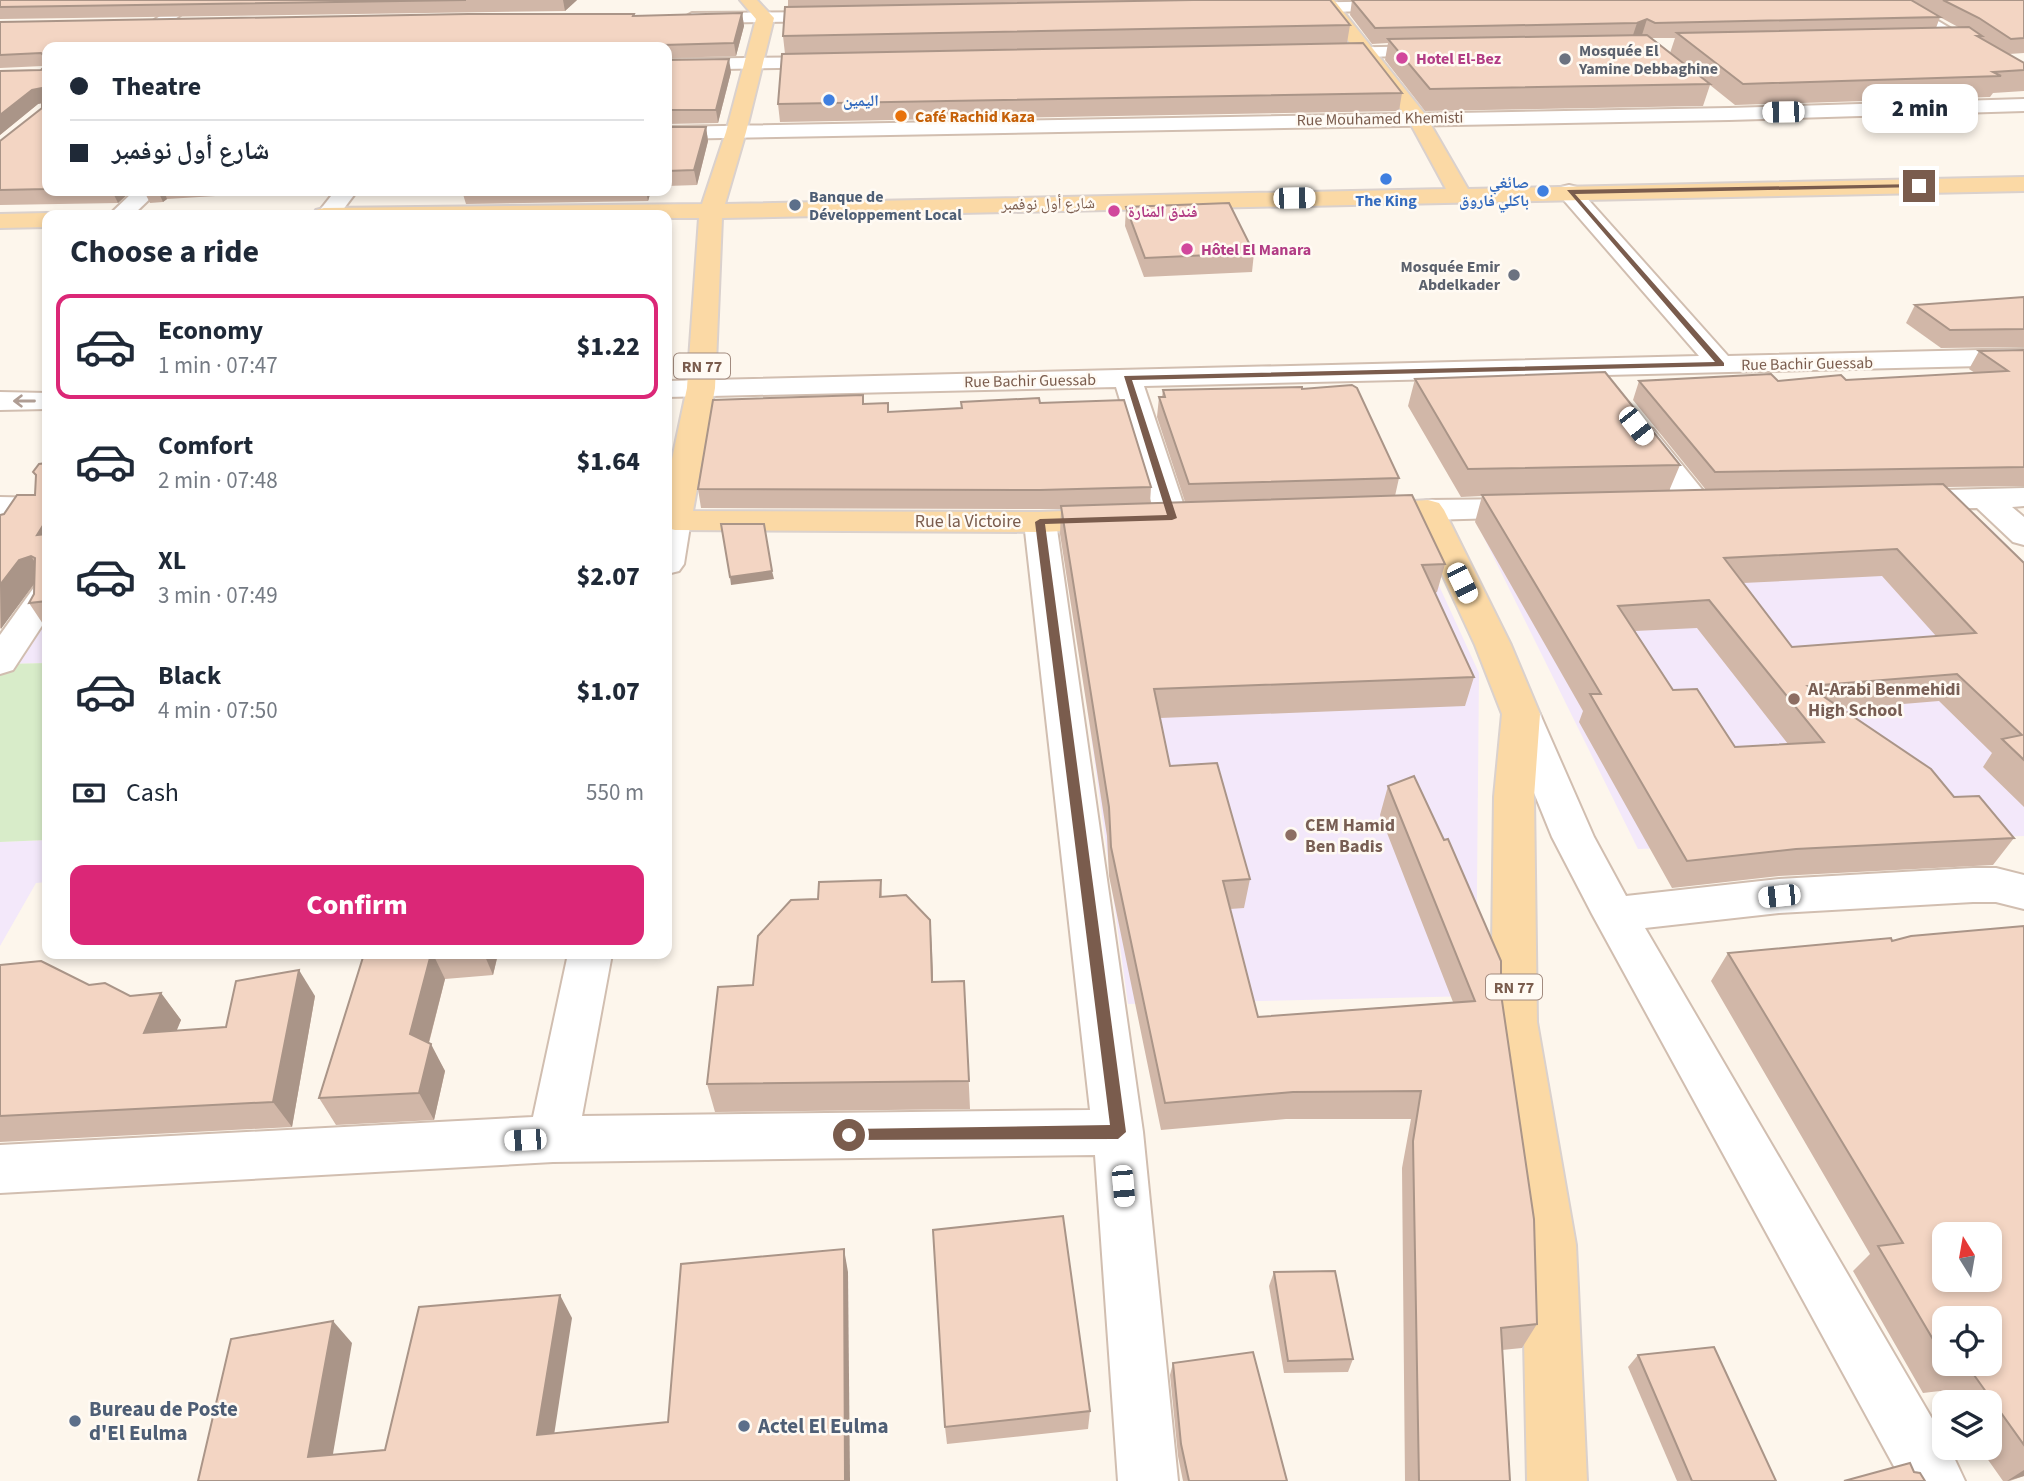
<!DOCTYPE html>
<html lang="en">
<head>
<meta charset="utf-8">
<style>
  body { margin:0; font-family:"Source Sans 3","Noto Naskh Arabic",sans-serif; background:#f6f6f7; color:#1f2937; height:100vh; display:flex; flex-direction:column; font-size:26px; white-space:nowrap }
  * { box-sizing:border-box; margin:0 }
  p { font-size:23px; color:#747a83 }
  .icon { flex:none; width:38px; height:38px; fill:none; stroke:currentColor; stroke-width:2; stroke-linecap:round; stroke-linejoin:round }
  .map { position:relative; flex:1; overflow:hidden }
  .details { position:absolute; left:42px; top:210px; width:630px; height:749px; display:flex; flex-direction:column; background:#fff; border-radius:14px; box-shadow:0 4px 10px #0003 }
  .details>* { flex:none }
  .guide { position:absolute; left:42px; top:42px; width:630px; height:154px; border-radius:14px; box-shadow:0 4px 10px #0003; display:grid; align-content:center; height:154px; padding:0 28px; background:#fff }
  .needle { width:46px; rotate:349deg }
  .fabs { position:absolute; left:1932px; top:1222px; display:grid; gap:14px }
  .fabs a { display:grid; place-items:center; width:70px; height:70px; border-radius:14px; background:#fff; box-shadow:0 4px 10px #0003; font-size:35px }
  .end { position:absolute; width:32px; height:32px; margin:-16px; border:9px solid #7a5c4d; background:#fff; box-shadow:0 0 0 4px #fff }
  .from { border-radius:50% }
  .bubble { position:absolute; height:49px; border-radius:14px; background:#fff; box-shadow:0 4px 10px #0003; font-size:23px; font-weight:800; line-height:49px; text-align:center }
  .car { position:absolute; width:21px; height:42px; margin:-21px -10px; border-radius:9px; box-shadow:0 0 5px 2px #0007; background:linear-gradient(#fff 24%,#345 0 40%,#fff 0 76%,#345 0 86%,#fff 0) }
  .guide b { display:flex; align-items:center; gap:24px; height:66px; font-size:26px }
  .guide b+b { border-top:2px solid #e0e1e3 }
  .guide i { width:18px; height:18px; background:#1f2937 }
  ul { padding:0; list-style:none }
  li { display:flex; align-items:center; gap:21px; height:105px; margin:0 14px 10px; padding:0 14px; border:4px solid transparent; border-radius:14px }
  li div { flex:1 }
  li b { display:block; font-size:26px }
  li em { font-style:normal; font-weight:800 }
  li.active { border-color:#db2777 }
  li>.icon { width:63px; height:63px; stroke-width:1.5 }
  h2 { padding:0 28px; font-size:32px; line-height:84px }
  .pay { display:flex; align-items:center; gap:18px; height:77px; padding:0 28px; font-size:26px }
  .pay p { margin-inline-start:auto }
  .button { display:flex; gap:14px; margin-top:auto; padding:14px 28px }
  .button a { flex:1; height:80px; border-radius:14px; background:#db2777; color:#fff; font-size:28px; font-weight:800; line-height:80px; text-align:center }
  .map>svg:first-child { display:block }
</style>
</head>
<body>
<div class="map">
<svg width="2024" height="1481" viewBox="0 0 2024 1481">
  <rect width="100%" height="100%" fill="#fdf6ec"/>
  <g fill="#f3e8fa">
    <polygon points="1985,523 2024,562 2024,836 1638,849 1483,536"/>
    <polygon points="1414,531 1479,673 1476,996 1128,1004 1064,540"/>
    <polygon points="47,607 47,663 6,664"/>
    <polygon points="47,840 47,882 36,883 0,946 0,842"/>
  </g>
  <polygon fill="#d8ecc9" points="47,663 47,840 0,842 0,673 6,664"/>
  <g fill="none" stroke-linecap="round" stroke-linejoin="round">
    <defs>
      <g id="minor">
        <polygon points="182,0 201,0 137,47 117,47"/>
        <polygon points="1883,0 1903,0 1995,55 1992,59 1980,59"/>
        <polygon points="1405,1 1411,2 1413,6 1411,10 1286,13 1278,8 1286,3"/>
        <polygon points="838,12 844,13 847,17 844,21 692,23 683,18 692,13"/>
        <polygon points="1438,46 1447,51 1444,55 1323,58 1314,53 1323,48"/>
        <polygon points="833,57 842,63 840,67 667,70 667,59"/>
        <polygon points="2024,99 2024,111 1729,120 667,139 667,127 1729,108"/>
        <polygon points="1569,185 1577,187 1728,356 2024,349 2024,365 1144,386 1188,518 1183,525 1172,528 1161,525 1156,518 1116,387 667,397 667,381 1699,356 1561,197 1558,192 1561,187"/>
        <polygon points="134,191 158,191 133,215 109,215"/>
        <polygon points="335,191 357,191 339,215 316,215"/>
        <polygon points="0,392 47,393 47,409 0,410"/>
        <polygon points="1643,426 1653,429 1709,498 1714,505 1709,512 1698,514 1687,512 1628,435 1633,429"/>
        <polygon points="2024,488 2024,506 2012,507 2024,517 2024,545 2013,542 1977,508 1906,509 1895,507 1890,500 1895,493 1906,491"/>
        <polygon points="0,497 47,498 47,516 0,515"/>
        <polygon points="1531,499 1542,501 1547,508 1542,515 1531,517 1428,520 1417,517 1412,510 1417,503 1428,500"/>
        <polygon points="667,510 686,513 691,520 684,564 679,571 667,574"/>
        <polygon points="1040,512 1051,515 1056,522 1143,1132 1178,1481 1118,1481 1095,1155 553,1162 0,1193 0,1145 533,1117 568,954 612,954 582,1116 1090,1110 1024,522 1029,515"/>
        <polygon points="47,582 47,618 13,670 0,674 0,635 35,586"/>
        <polygon points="1521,701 1534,705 1540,714 1594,837 1626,896 1779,879 1973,868 1996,868 2024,875 2024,909 1996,902 1973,902 1779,913 1645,928 1944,1439 1944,1447 1949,1447 1965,1481 1902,1481 1592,914 1552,837 1502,714 1508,705"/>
      </g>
      <g id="major">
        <polygon points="740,0 757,0 774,18 746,132 725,204 1446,189 1408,119 1317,0 1334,0 1424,113 1468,189 2024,177 2024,191 722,218 715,388 693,511 1040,512 1111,509 1122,512 1127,519 1122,526 1111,529 1040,532 675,530 667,528 667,483 687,388 699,218 667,218 667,215 313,215 316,210 324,208 702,204 726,132 756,19"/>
        <polygon points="47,213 55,215 47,215 47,227 0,228 0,214"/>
        <polygon points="1428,500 1439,503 1444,510 1511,645 1540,714 1534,797 1537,1022 1576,1245 1587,1481 1527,1481 1522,1245 1491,1022 1494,797 1502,714 1475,645 1417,520 1367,522 1356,519 1351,512 1356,505"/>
      </g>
    </defs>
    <use href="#minor" stroke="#d1beb0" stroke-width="4"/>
    <use href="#major" stroke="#dad1cd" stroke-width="4"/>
    <use href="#minor" fill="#fff" fill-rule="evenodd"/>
    <use href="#major" fill="#fbd9a5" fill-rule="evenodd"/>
  </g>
  <g fill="#d1b7a8" fill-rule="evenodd">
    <polygon points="0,0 577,0 565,11 0,19"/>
    <polygon points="788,0 1330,0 1350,25 1347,43 1402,93 1399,111 780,122 778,104 785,54 783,36 788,7"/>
    <path d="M1352,0H2024V53L2009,54L2024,63V91L1993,93L1990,97L1735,105L1710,85L1703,106L1425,111L1385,60L1388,43L1372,44L1350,15ZM1936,15L1960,28H1936L1940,17ZM1652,38H1675L1670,53Z"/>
    <polygon points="742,13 744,26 736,56 667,58 667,47 47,47 47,191 131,191 118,203 0,205 0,141 42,108 42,103 38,104 0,135 0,71 41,70 43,66 0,68 0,22 634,14 635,16"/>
    <polygon points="667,60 731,72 718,123 667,124"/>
    <polygon points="667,127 706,127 708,141 697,185 667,186"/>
    <polygon points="144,191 294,191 167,199 163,202 150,203"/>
    <polygon points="462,191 651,191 648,201 466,204"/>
    <polygon points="1126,207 1254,253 1252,272 1144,277 1125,226"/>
    <polygon points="2024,297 2024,347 1941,348 1906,323 1915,305"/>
    <path d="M2024,350V486L1945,487L2024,563V807L1983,767L1992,753L1939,701L1843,709L1954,797L2014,838L1993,865L1779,876L1672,888L1579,722L1583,711L1475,522L1482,496L1461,497L1408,406L1415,379L1680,465L1669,491L1706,490L1633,400L1639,381L1846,380L1975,373L1969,369L1979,351ZM1882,576L1936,636L1792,647L1743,583ZM1697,628L1788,744L1735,747L1673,690L1635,631Z"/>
    <polygon points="1302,389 1399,478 1395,496 1445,564 1437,592 1435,593 1474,677 1465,706 1160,718 1170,766 1250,879 1244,908 1230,909 1258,1017 1453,1002 1380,815 1388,786 1501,994 1537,1324 1522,1348 1502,1350 1510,1481 1405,1481 1402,1168 1411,1119 1286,1119 1161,1130 1109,876 1107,836 1060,534 1061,509 701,508 698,489 864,404 889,412 1040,403 1151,487 1150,503 1185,502 1157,417 1159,397 1162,397 1163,390"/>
    <polygon points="47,463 47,626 45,627 29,603 34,594 35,583 0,629 0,515 4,514 35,495 36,477 33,472"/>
    <polygon points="881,880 882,897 930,920 933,982 964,981 970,1109 715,1112 707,1084 818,899"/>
    <path d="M2024,926V1476L2010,1481H2003L1979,1447H1990V1402H1947L1940,1391L1923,1393L1853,1271L1870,1254L1711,981L1728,953L1892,941ZM1944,1318L1990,1363H1944Z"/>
    <polygon points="364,954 498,954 493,975 445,979 429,1043 445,1071 434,1120 336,1125 319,1098"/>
    <polygon points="0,965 89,985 130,996 161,993 181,1020 176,1031 226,1027 315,996 292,1127 0,1142"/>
    <polygon points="1274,1272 1353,1359 1348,1372 1284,1373 1269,1286"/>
    <polygon points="1638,1355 1776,1481 1677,1481 1628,1367"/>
    <polygon points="1173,1363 1287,1481 1183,1481 1178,1456 1170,1375"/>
    <polygon points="1090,1411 1088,1429 947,1444 945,1427"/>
  </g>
  <g fill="#aa9588">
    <polygon points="563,0 577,0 565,11"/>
    <polygon points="742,13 744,26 736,56 734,43"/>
    <polygon points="1647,19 1642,35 1632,38 1637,23"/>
    <polygon points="729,59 731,72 718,123 716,110"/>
    <polygon points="42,88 47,102 38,104 0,135 0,115 32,90"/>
    <polygon points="706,127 708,141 697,185 694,170"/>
    <polygon points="112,191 131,191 118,203"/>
    <polygon points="158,191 164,191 167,199 163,202"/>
    <polygon points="646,191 651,191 648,201"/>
    <polygon points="47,519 47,551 37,535"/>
    <polygon points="31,556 46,580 34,584 1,629 0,585 19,560"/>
    <polygon points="772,571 774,579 731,585 730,577"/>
    <polygon points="930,920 932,949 934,1011 932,982"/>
    <polygon points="431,954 433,954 445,979 424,1061 410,1034"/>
    <polygon points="484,954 498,954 493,975"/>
    <polygon points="299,970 315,996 292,1127 273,1102"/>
    <polygon points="161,993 181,1020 165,1059 144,1033"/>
    <polygon points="431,1044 445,1071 434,1120 419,1093"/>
    <polygon points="844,1249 848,1272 850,1481 845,1481"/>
    <polygon points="560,1295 572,1318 551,1455 537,1435"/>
    <polygon points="333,1321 352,1343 329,1477 308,1457"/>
    <polygon points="2024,1470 2024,1476 2007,1481"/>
  </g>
  <g fill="#f3d5c3" stroke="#aa9588" stroke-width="2" fill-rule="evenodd">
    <polygon points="0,0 466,0 0,7"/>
    <polygon points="1193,0 1330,0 1350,25 783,36 785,7"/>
    <polygon points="1352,0 1911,0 1940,17 1655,23 1647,19 1637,23 1375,28"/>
    <polygon points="1943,0 2024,0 2024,38 2011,39 1979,18"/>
    <polygon points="742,13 734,43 663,45 663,47 47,47 47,189 0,190 0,141 42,108 42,88 32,90 0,115 0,71 41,70 43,68 44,56 41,53 0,55 0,22 468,14 634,14 633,16"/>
    <polygon points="1969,27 1982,36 1977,36 2024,63 2024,70 1993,72 2001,76 1743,84 1677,33"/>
    <polygon points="1647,35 1710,84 1430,89 1388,39"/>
    <polygon points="1363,43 1402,93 778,104 782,54"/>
    <polygon points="729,59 716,110 667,110 667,60"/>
    <polygon points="667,127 706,127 694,170 667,171"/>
    <polygon points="1229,203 1254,253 1145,258 1126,207"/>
    <polygon points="2024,297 2024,329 1950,330 1915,305"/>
    <polygon points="2024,350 2024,467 1715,472 1639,381 1771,374 1778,381 1841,375 1846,380 2008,371 1979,351"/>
    <polygon points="1605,372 1680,465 1468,469 1415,379"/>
    <polygon points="1352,385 1357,388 1399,478 1189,484 1159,397 1165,397 1163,390 1302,387 1302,389"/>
    <polygon points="863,395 863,404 888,403 888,412 962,408 961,402 1039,398 1040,403 1124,400 1151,487 1040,490 698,489 713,400"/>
    <polygon points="47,463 47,519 37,535 47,534 47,601 29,603 34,594 35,558 31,556 19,560 0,585 0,515 4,514 17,495 35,495 36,475 33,472 39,464"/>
    <path d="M1943,484L2024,563V760L2002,739L2022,735L1957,674L1808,686L1931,769L1954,797L1979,796L2014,838L1796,849L1687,861L1590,694H1601L1482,495ZM1897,549L1976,633L1792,647L1724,558ZM1709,600L1824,742L1735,747L1697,689L1673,690L1618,606Z"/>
    <polygon points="1412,495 1445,564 1422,565 1474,677 1154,689 1170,766 1217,763 1250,879 1223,881 1258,1017 1475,1001 1388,786 1414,776 1444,840 1448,839 1501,961 1501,994 1534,1219 1537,1324 1501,1328 1510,1481 1419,1481 1413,1141 1421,1091 1293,1092 1165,1103 1111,847 1109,807 1061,506"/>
    <polygon points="721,524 764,524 772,571 730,577"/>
    <polygon points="881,880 880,897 906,895 930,920 932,982 964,981 969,1081 707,1084 718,987 753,985 758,936 791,900 818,899 819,882"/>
    <path d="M2024,926V1445L1969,1368L1951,1370L1947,1363H1990V1318H1944V1358L1878,1246L1903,1243L1728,953L1891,938L1892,941L1911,936ZM1944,1234H1990V1279H1944Z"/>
    <polygon points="364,954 431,954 410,1034 431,1044 419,1093 319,1098"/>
    <polygon points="41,961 89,985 105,983 130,996 161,993 144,1033 226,1027 236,981 299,970 273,1102 0,1116 0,965"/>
    <polygon points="1063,1216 1090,1411 945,1427 933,1230"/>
    <polygon points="844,1249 845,1481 198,1481 231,1339 333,1321 308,1457 385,1450 419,1307 560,1295 537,1435 668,1422 681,1264"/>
    <polygon points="1335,1271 1353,1359 1288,1361 1274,1272"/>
    <polygon points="1714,1347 1776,1481 1692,1481 1638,1355"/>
    <polygon points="1253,1352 1287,1481 1189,1481 1181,1444 1173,1363"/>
    <polygon points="1910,1463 1914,1472 1920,1473 1925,1481 1844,1481"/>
  </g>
  <defs><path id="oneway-shaft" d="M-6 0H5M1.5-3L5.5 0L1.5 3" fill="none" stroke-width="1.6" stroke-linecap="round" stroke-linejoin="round" transform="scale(1.75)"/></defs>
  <use stroke="#af9d94" href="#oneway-shaft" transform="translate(24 401) rotate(-180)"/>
  <polygon fill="#7a5c4d" points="1919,184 1921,187 1575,194 1724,363 1724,366 1132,380 1177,518 1172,520 1045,524 1126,1132 1118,1139 844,1140 842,1135 849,1129 1110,1125 1035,522 1040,519 1167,515 1124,376 1715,362 1567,190"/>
  <g fill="#d1479c" stroke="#fffaf3" stroke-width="2.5">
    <circle cx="1402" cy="58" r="7"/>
    <circle cx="1114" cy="211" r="7"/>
    <circle cx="1187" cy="249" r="7"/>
  </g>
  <g fill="#6b7280" stroke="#fffaf3" stroke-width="2.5">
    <circle cx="1565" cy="59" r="7"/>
    <circle cx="1514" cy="275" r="7"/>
  </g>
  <g fill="#3f7fe0" stroke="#fffaf3" stroke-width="2.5">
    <circle cx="829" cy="100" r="7"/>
    <circle cx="1386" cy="179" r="7"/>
    <circle cx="1543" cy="191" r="7"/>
  </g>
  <circle fill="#e8710a" stroke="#fffaf3" stroke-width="2.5" cx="901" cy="116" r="7"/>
  <g fill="#5c6f8a" stroke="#fffaf3" stroke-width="2.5">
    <circle cx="795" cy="205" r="7"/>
    <circle cx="75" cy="1421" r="7"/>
    <circle cx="744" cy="1426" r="7"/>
  </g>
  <g fill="#8d6e63" stroke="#fffaf3" stroke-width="2.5">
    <circle cx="1794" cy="699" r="7"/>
    <circle cx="1291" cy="835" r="7"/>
  </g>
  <g text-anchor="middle" stroke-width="5" stroke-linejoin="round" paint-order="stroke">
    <g font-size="16" font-weight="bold" fill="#5b616d" stroke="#fffaf3" text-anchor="start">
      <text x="1579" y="56">Mosquée El<tspan x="1579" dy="18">Yamine Debbaghine</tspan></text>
      <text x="1500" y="272" text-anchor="end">Mosquée Emir<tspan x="1500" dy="18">Abdelkader</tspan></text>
    </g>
    <g font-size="16" font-weight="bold" fill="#b23c85" stroke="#fffaf3" text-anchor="start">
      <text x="1416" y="64">Hotel El-Bez</text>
      <text x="1128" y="217">فندق المنارة</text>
      <text x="1201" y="255">Hôtel El Manara</text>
    </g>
    <g font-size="16" font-weight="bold" fill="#366cbe" stroke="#fffaf3" text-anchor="start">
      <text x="843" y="106">اليمين</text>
      <text x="1529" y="188" text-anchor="end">صائغي<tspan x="1529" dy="18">باكلي فاروق</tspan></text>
      <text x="1386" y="206" text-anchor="middle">The King</text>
    </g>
    <g font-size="16" font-weight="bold" fill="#c56008" stroke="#fffaf3" text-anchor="start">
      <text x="915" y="122">Café Rachid Kaza</text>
    </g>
    <g font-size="16" fill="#7a5c4d" stroke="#fffaf3">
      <text transform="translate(1380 118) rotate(-1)" y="6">Rue Mouhamed Khemisti</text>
      <text transform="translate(1048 203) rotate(-1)" y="6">شارع أول نوفمبر</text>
      <text transform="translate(1807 363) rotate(-1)" y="6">Rue Bachir Guessab</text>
      <text transform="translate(1030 380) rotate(-1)" y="6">Rue Bachir Guessab</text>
    </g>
    <g font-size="16" font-weight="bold" fill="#4e5e75" stroke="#fffaf3" text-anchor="start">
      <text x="809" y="202">Banque de<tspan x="809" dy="18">Développement Local</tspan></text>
    </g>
    <g fill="#fffaf3" stroke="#a28b7f" stroke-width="2">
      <rect x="674" y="353.5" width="56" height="25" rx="5"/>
      <rect x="1486" y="974.5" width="56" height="25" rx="5"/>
    </g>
    <g font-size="16" font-weight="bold" fill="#7a5c4d">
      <text x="702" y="372">RN 77</text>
      <text x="1514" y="993">RN 77</text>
    </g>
    <g font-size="18" fill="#7a5c4d" stroke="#fffaf3">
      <text x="968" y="527">Rue la Victoire</text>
    </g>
    <g font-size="18" font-weight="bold" fill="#785e54" stroke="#fffaf3" text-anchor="start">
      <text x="1808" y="695">Al-Arabi Benmehidi<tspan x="1808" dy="21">High School</tspan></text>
      <text x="1305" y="831">CEM Hamid<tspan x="1305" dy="21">Ben Badis</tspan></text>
    </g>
    <g font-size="21" font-weight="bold" fill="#4e5e75" stroke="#fffaf3" text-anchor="start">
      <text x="89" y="1416">Bureau de Poste<tspan x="89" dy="24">d'El Eulma</tspan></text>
      <text x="758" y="1433">Actel El Eulma</text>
    </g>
  </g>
</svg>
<div class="fabs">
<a><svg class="needle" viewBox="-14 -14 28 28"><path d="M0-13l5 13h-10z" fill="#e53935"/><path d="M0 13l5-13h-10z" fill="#747a83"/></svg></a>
<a><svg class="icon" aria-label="locate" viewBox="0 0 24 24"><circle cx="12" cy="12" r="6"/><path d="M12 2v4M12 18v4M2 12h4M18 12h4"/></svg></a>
<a><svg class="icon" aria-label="layers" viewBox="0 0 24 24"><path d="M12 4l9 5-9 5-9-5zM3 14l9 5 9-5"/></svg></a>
</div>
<i class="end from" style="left:849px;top:1135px"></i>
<i class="end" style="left:1919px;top:186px"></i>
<div class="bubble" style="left:1862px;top:84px;width:116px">2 min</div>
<i class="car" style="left:1783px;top:112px;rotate:269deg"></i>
<i class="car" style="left:1294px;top:198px;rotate:89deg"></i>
<i class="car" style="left:1636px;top:426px;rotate:142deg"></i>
<i class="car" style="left:1462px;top:583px;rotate:154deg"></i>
<i class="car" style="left:1779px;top:896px;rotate:264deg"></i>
<i class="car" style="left:525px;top:1140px;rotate:267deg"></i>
<i class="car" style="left:1123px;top:1186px;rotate:175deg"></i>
<div class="guide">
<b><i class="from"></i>Theatre</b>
<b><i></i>شارع أول نوفمبر</b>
</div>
<section class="details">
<h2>Choose a ride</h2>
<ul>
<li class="active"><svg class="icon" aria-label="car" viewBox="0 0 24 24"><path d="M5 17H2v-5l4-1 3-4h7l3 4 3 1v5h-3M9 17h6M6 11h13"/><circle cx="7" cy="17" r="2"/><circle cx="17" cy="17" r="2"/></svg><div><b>Economy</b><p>1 min · 07:47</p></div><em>$1.22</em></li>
<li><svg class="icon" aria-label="car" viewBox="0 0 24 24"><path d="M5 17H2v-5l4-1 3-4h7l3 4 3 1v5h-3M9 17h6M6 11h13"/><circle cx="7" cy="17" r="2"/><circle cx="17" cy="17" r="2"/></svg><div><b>Comfort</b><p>2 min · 07:48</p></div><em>$1.64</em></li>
<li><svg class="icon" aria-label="car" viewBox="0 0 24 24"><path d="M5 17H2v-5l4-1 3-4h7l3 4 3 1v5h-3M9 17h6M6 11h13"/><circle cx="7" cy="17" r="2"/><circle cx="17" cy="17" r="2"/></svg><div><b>XL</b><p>3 min · 07:49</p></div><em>$2.07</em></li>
<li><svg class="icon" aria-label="car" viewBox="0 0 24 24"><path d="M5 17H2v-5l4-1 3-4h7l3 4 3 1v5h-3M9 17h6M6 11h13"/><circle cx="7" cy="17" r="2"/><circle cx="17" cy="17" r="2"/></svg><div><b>Black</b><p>4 min · 07:50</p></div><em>$1.07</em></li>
</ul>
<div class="pay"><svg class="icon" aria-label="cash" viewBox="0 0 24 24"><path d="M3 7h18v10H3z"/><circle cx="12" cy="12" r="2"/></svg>Cash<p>550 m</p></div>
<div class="button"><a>Confirm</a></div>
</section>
</div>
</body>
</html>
